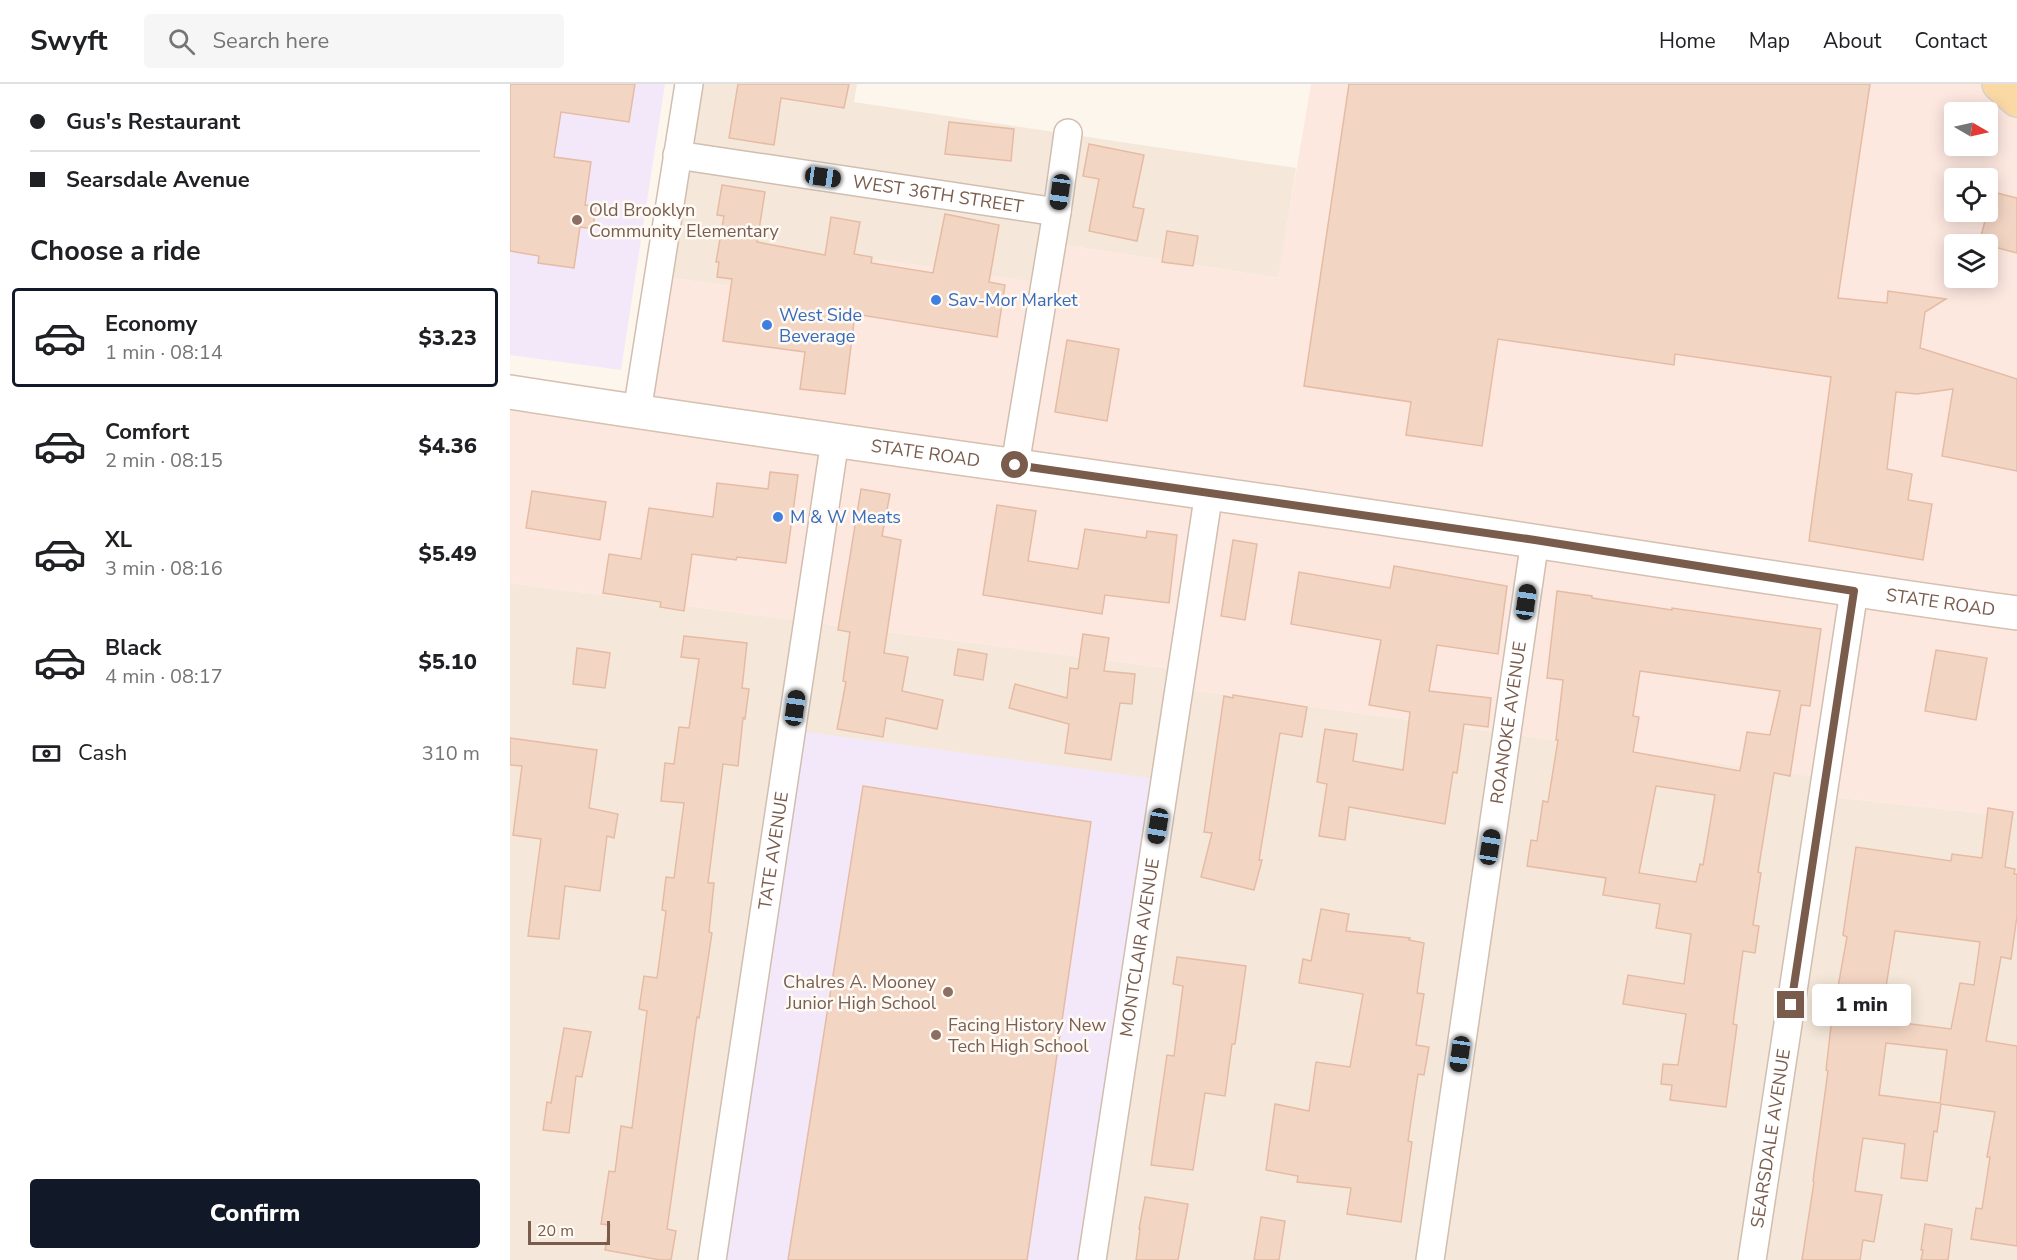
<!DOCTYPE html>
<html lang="en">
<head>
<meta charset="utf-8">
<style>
  body { margin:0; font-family:"Nunito Sans",sans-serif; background:#f6f6f6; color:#202124; height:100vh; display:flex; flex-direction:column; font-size:22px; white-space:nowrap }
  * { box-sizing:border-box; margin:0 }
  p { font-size:20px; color:#757577 }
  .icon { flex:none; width:33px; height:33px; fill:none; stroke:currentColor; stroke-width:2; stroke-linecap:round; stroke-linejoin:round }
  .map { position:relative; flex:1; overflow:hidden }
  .side { display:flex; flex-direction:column; background:#fff; width:510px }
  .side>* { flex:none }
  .top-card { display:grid; align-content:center; height:132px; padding:0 30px; background:#fff }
  .needle { width:39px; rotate:99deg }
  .fabs { position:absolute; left:1434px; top:18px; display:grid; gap:12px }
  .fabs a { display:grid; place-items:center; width:54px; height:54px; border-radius:6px; background:#fff; box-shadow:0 3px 15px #0003; font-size:30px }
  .scale { position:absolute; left:18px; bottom:15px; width:82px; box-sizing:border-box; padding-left:6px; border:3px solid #7a5c4d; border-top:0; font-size:16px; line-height:21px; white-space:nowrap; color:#7a5c4d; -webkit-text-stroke:4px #fffaf3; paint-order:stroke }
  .end { position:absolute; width:27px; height:27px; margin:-14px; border:8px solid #7a5c4d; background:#fff; box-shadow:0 0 0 3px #fff }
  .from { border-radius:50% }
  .bubble { position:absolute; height:42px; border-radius:6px; background:#fff; box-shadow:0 3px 15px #0003; font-size:20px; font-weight:800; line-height:42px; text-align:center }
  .car { position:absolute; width:18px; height:36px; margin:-18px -9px; border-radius:8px; box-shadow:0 0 4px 2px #0007; background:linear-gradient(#222 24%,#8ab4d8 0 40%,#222 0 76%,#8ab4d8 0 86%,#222 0) }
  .top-card b { display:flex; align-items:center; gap:21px; height:57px; font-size:22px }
  .top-card b+b { border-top:2px solid #e0e0e0 }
  .top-card i { width:15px; height:15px; background:#202124 }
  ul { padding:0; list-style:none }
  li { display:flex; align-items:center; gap:18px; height:99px; margin:0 12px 9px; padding:0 18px; border:3px solid transparent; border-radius:6px }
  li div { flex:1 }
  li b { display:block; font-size:22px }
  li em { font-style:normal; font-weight:800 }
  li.on { border-color:#111827 }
  li>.icon { width:54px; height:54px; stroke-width:1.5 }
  h2 { padding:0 30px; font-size:27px; line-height:72px }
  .pay { display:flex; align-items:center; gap:15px; height:66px; padding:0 30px; font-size:22px }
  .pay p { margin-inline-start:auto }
  .button { display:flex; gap:12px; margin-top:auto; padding:12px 30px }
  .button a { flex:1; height:69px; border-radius:6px; background:#111827; color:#fff; font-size:24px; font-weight:800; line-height:69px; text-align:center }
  header { display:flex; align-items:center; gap:36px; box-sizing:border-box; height:84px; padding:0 30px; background:#fff; border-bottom:2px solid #e0e0e0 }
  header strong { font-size:28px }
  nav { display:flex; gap:33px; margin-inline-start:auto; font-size:21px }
  .search { width:420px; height:54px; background:#f6f6f6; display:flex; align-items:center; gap:15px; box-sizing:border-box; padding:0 21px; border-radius:6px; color:#757577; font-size:22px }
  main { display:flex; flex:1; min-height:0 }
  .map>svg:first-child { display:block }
</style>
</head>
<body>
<header>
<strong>Swyft</strong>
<div class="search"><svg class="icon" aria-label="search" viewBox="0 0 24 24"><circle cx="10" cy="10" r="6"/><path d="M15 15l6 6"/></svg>Search here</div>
<nav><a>Home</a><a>Map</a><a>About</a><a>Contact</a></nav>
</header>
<main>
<section class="side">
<div class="top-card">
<b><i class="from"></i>Gus's Restaurant</b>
<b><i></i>Searsdale Avenue</b>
</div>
<h2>Choose a ride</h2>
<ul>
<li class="on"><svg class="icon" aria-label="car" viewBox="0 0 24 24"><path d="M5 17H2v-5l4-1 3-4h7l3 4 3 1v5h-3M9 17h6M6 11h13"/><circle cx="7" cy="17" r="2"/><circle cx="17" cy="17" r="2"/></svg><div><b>Economy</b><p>1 min · 08:14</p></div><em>$3.23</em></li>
<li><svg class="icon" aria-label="car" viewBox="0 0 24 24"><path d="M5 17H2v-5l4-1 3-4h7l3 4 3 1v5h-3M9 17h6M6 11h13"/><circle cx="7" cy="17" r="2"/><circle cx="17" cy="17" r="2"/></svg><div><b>Comfort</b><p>2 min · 08:15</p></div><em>$4.36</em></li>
<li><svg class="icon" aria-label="car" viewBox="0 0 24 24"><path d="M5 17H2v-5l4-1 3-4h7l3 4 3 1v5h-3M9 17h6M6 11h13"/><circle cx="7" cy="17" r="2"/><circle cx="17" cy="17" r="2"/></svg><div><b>XL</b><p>3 min · 08:16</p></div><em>$5.49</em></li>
<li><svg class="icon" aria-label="car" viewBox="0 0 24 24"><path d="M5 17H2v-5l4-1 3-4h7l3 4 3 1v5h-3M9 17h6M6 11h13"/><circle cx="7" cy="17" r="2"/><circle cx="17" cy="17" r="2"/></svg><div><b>Black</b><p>4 min · 08:17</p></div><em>$5.10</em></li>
</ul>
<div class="pay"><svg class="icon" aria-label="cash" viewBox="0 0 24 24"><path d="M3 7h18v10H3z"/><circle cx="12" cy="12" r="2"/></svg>Cash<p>310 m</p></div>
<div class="button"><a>Confirm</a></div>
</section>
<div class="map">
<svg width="1507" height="1176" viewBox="0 0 1507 1176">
  <rect width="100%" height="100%" fill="#fdf6ec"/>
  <g fill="#f5e8da">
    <polygon points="179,0 347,0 344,18 786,84 769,194 542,159 535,199 357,221 148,192"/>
    <polygon points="0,499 671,586 669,604 1316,694 1313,712 1507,733 1507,1176 0,1176"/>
  </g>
  <path fill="#fde8e0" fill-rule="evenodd" d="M801,0H1507V733L1313,712L1315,694L669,604L671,586L0,499V308L126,328L148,192L357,221L366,175L535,199L542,159L768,194ZM1444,28H1478V62H1444ZM1444,94H1478V128H1444ZM1444,160H1478V194H1444Z"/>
  <g fill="#f3e8fa">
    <polygon points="0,0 155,0 111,286 0,271"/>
    <polygon points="282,646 655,696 582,1176 202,1176"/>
  </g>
  <g fill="#f3d5c3" stroke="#e6bba3" stroke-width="1.5" fill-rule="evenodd">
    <polygon points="0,0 125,0 119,38 51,28 44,73 81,78 75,121 86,122 83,145 70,143 64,184 28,179 29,172 0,167"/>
    <polygon points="228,0 339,0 334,24 271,14 264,61 219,54"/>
    <polygon points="839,0 1360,0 1328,214 1377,219 1378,207 1436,215 1415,228 1410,264 1507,295 1507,387 1432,372 1443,305 1407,310 1386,308 1377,385 1402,390 1398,416 1422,420 1413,476 1299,457 1321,293 1165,270 1164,281 988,255 972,362 896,351 901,318 794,302"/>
    <polygon points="439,38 504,45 501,77 435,70"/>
    <polygon points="579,60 634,71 623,123 634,125 627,157 579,147 589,95 573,92"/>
    <polygon points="212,101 255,108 247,158 315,171 321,133 350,138 344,170 362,173 361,179 423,189 435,130 489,141 479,198 495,201 487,253 345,230 335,310 290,305 295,268 213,257 222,195 207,193 209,178 206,178 214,132 207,131"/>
    <polygon points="1483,108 1507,114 1507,169 1469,159"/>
    <polygon points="657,147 688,152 683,182 652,178"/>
    <polygon points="557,256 609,265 597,337 545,328"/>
    <polygon points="260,388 288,391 276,479 227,473 226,476 182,470 174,527 150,523 151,518 93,509 99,470 131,475 139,424 203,433 207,399 258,405"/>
    <polygon points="351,405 380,410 372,452 391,456 374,569 398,573 392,607 433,616 427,645 376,634 373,653 327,645 336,598 333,597 340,548 328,546"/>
    <polygon points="22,407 96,418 90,456 16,444"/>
    <polygon points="487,421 526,427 518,477 568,485 575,445 636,454 637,447 667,451 659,519 595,511 592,530 473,511"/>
    <polygon points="723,456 747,460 735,536 711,532"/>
    <polygon points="884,482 997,502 988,570 927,561 919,607 981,614 978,643 954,640 947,689 943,688 935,740 839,723 835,756 809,752 817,700 807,698 815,645 847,650 843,677 893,686 900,628 859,621 871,556 781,540 789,488 880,504"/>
    <path d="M1047,507L1082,512V514L1162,526V524L1311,545L1300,622L1291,621L1280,692L1264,689L1248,788L1251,789L1243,841L1249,842L1245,869L1233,867L1223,940L1227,941L1216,1023L1160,1016L1162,1001L1151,1000L1153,980L1168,981L1176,930L1113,920L1118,891L1174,900L1181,850L1146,844L1150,820L1093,811L1096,794L1017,782L1021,756L1027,757L1033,717L1038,718L1048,656H1046L1053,596L1037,594ZM1130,587L1270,607L1260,651L1237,648L1230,687L1123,668L1129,633L1123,632ZM1146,702L1205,711L1193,781L1190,780L1186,798L1129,789Z"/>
    <polygon points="573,550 599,554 594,587 625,590 622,620 610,619 601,676 555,669 559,640 499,624 505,600 557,614 560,584 568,585"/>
    <polygon points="174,552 237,559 232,604 239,605 235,635 233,634 228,682 213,680 198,799 204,799 199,848 202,849 189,934 187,933 157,1145 166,1147 161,1176 150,1176 95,1166 100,1141 91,1140 99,1087 105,1088 111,1042 122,1044 137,927 129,925 134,892 147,894 156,827 152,826 156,793 164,794 174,719 151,717 155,679 164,680 169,643 179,644 189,575 171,573"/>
    <polygon points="67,564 100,569 95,604 63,600"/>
    <polygon points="448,565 477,570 473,596 444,591"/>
    <polygon points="1426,566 1477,574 1466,636 1415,627"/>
    <polygon points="723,611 797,623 792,653 770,649 749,776 752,776 744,806 691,793 702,749 694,748 714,612 723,614"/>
    <polygon points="0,654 87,666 79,724 108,730 104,754 97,752 90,807 55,802 49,855 18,852 31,755 3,751 12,682 0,681"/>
    <polygon points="353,702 581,738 517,1176 278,1176"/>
    <path d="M1478,724L1503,728L1495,783L1505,785L1504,790H1507V832L1501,875L1491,873L1476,957L1507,962V1162L1461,1155L1466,1124L1472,1125L1480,1073H1477L1485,1028L1431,1020L1427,1048L1424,1047L1417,1097L1391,1094L1395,1060L1353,1054L1345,1107L1372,1111L1364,1158L1353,1156L1350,1176H1292L1304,1098L1303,1097L1318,987L1316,986L1321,942L1337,853L1333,851L1346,763L1441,777L1442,770L1472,774ZM1385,847L1470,858L1464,901L1450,899L1441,945L1385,938L1387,926L1381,925L1383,916L1374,915ZM1376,959L1437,966L1430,1019L1369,1011Z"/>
    <polygon points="811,825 839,830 836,847 900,854 899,856 914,859 907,909 914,910 906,961 919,963 914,991 908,990 898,1057 902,1058 891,1138 837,1130 841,1104 787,1098 788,1092 756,1086 765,1020 799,1027 806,978 840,983 853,910 789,899 793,875 801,877"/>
    <polygon points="667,873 736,882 725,960 722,960 715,1012 695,1009 683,1086 641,1081 657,971 664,972 673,902 663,900"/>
    <polygon points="54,944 81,948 72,993 66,992 59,1049 33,1046 37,1018 41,1019"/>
    <polygon points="635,1113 678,1120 668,1176 626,1176 630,1145 629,1145"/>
    <polygon points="751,1133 775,1137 769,1176 744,1176"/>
    <polygon points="1415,1140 1442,1145 1438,1176 1411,1176 1413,1166 1411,1166"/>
  </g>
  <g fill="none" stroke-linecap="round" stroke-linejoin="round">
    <defs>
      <g id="minor">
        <path id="s1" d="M167,71L547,128"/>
        <polyline points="127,328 179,0"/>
        <polyline points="505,381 547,128 558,49"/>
        <path id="s2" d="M202,1176L325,356"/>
        <path id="s3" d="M582,1176L699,408"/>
        <path id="s4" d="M920,1176L1025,456"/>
        <path id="s5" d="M1242,1176L1344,507"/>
      </g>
      <g id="secondary">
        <path id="s6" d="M0,308C267,350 535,385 803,424C1038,458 1272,497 1507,529"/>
      </g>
      <polyline id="primary" points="1489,0 1507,16"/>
    </defs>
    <use href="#minor" stroke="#d1beb0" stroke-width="30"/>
    <use href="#secondary" stroke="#d6c0b0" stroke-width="36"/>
    <use href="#primary" stroke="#dad1cd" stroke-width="36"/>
    <use href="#minor" stroke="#fff" stroke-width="27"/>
    <use href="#secondary" stroke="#fff" stroke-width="33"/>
    <use href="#primary" stroke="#fbd9a5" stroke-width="33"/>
  </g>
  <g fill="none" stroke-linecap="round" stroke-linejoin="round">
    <polyline stroke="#7a5c4d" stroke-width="8" points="505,381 1025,456 1344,507 1281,921"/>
  </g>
  <g fill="#8d6e63" stroke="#fffaf3" stroke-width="2">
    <circle cx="67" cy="136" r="6"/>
    <circle cx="438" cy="908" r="6"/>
    <circle cx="426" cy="951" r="6"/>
  </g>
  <g fill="#3f7fe0" stroke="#fffaf3" stroke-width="2">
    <circle cx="426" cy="216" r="6"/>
    <circle cx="257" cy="241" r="6"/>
    <circle cx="268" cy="433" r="6"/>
  </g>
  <g text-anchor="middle" stroke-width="5" stroke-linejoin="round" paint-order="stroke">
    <g font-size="18" fill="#7a5c4d" stroke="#fffaf3">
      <text dy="6" stroke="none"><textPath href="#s1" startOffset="264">WEST 36TH STREET</textPath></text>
      <text dy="6" stroke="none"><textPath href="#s6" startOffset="420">STATE ROAD</textPath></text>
      <text dy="6" stroke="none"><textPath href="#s6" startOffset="1446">STATE ROAD</textPath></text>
      <text dy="6" stroke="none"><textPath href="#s4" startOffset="543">ROANOKE AVENUE</textPath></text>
      <text dy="6" stroke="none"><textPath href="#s2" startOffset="414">TATE AVENUE</textPath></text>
      <text dy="6" stroke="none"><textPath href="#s3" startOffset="316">MONTCLAIR AVENUE</textPath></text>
      <text dy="6" stroke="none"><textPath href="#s5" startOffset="123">SEARSDALE AVENUE</textPath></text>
    </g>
    <g font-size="18" fill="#785e54" stroke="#fffaf3" text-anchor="start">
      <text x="79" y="132">Old Brooklyn<tspan x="79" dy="21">Community Elementary</tspan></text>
      <text x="426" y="904" text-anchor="end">Chalres A. Mooney<tspan x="426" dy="21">Junior High School</tspan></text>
      <text x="438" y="947">Facing History New<tspan x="438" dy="21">Tech High School</tspan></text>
    </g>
    <g font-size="18" fill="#366cbe" stroke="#fffaf3" text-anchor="start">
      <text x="438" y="222">Sav-Mor Market</text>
      <text x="269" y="237">West Side<tspan x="269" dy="21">Beverage</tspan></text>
      <text x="280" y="439">M &amp; W Meats</text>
    </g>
  </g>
</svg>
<div class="fabs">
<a><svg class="needle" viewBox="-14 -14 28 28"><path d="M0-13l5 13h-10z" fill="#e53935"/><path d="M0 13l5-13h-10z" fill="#757577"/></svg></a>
<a><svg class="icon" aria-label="locate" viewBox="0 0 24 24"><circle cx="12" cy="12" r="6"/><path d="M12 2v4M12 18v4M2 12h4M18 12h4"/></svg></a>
<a><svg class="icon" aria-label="layers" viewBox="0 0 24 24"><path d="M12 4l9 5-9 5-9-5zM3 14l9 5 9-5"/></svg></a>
</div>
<div class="scale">20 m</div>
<i class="end from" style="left:505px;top:381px"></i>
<i class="end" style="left:1281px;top:921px"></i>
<div class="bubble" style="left:1302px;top:900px;width:99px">1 min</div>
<i class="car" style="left:313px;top:93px;rotate:98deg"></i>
<i class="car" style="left:550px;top:108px;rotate:188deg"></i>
<i class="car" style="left:1016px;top:518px;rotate:8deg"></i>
<i class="car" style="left:285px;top:624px;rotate:8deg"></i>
<i class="car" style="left:648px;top:742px;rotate:189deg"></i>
<i class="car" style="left:980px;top:763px;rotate:9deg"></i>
<i class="car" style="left:950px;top:970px;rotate:188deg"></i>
</div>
</main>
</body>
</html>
